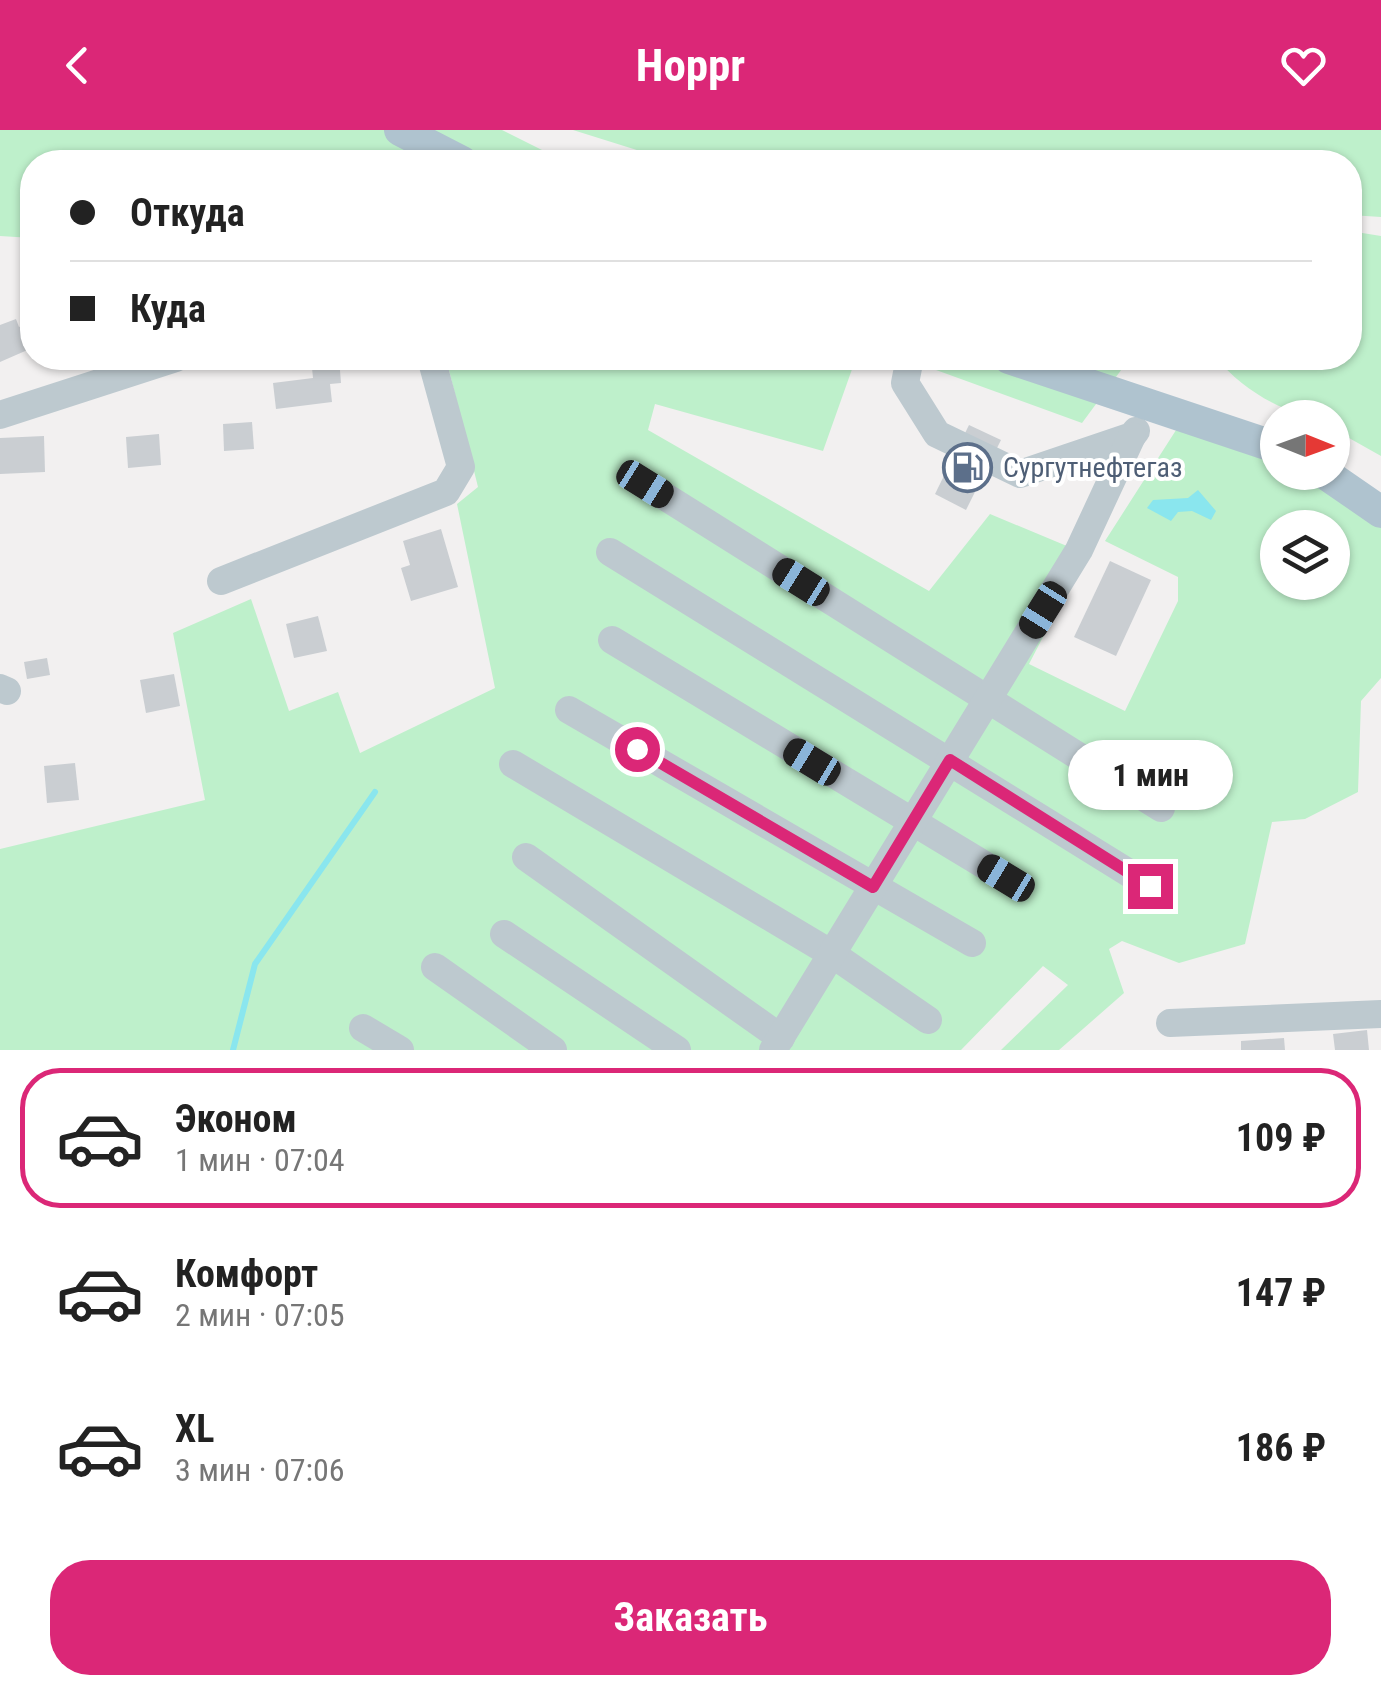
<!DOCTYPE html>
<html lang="ru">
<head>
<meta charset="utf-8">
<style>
  body { margin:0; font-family:"Roboto Condensed",sans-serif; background:#f2f2f2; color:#222; height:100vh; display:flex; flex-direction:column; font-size:38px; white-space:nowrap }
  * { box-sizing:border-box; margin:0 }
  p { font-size:32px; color:#767676 }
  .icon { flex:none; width:55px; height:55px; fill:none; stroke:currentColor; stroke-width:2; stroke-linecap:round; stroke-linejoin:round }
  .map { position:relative; height:920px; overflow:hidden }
  .drawer { display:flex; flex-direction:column; background:#fff; flex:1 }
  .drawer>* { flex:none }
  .banner { position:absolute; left:20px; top:20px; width:1342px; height:220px; border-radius:40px; box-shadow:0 2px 8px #0004; display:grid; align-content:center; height:220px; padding:0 50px; background:#fff }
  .needle { width:65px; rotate:91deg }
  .controls { position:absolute; left:1260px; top:270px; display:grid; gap:20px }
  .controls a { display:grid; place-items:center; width:90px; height:90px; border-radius:50%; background:#fff; box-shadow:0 2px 8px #0004; font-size:50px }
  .end { position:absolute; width:45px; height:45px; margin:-22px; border:12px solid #db2777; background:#fff; box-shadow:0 0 0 5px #fff }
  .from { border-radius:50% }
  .bubble { position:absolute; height:70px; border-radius:35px; background:#fff; box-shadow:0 2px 8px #0004; font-size:32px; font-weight:700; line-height:70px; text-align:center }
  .car { position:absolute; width:30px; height:60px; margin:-30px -15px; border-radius:12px; box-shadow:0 0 8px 2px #0007; background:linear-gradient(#222 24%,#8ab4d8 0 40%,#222 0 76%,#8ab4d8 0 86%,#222 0) }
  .banner b { display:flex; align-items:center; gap:35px; height:95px; font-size:38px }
  .banner b+b { border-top:2px solid #e0e0e0 }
  .banner i { width:25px; height:25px; background:#222 }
  ul { padding:18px 0 0; list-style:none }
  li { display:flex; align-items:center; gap:30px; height:140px; margin:0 20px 15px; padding:0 30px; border:5px solid transparent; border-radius:40px }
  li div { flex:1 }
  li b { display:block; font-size:38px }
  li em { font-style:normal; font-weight:700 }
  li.current { border-color:#db2777 }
  li>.icon { width:90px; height:90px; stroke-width:1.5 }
  .primary-button { display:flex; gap:20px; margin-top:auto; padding:20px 50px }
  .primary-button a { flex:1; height:115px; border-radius:40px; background:#db2777; color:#fff; font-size:40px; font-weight:700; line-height:115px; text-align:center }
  header { display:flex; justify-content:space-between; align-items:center; height:130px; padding:0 50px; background:#db2777; color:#fff; font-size:45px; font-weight:700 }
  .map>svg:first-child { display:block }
</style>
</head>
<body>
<header><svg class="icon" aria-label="back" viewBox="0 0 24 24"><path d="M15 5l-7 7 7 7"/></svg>Hoppr<svg class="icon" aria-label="heart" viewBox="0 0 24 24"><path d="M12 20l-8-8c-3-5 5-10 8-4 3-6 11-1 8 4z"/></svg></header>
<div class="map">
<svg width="1381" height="920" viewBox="0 0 1381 920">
  <rect width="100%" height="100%" fill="#f2f0f0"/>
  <g fill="#bef0cb" fill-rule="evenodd">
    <polygon points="0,0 502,0 566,32 32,32 32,108 0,106"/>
    <polygon points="573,0 1381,0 1381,87 1350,85 1350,32 675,32"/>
    <path d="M1350,101L1381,106V326L1333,299L1332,288C1288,288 1244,261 1216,228H1350Z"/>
    <path d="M446,228H856L823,321L655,274L648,300L929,461L990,384L1086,424L1029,534L1125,581L1178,471V447L1105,411L1178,297L1277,331L1278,342L1307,343L1381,396V548L1361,571L1358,662L1305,689L1272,692L1245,814L1179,833L1122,811L1109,819L1124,863L1059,920H1001L1068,855L1043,836L961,920H0V719L205,670L173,503L251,469L289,581L338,562L360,623L495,558L457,374L478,357ZM1278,398H1332V452H1278Z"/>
    <polygon points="903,228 1130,228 1082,293"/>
  </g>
  <polygon fill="#8ae6ee" points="1198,360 1216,381 1211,390 1192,381 1178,382 1171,391 1147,378 1153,370 1188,368"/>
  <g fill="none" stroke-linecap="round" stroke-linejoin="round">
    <polyline stroke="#8ae6ee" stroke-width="6" points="233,920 255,834 375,662"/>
  </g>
  <g fill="#caced2">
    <polygon points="16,189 19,197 30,192 32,218 0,232 0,195"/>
    <polygon points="311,228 339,228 341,253 330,254 332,272 276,279 273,253 313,248"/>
    <polygon points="252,292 254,319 224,321 223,294"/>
    <polygon points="969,295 1001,310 966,380 935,364"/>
    <polygon points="159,304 161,335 128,338 126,307"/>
    <polygon points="44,306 45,342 0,344 0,308"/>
    <polygon points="441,399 458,457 411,471 401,438 410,435 403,411"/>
    <polygon points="1110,431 1151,450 1116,526 1074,507"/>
    <polygon points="318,486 327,521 294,528 286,494"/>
    <polygon points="47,528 50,545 27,549 24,532"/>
    <polygon points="174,544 180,576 146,583 140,550"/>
    <polygon points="75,633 79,670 47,673 44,636"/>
    <polygon points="1367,900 1369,920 1335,920 1333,904"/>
    <polygon points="1284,908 1285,920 1241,920 1241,911"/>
  </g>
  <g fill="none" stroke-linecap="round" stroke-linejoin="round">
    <g stroke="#bdc9cf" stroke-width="28">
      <polyline points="910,228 905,253 937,304 1020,344 1132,306 1136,301"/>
      <polyline points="0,285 176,228"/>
      <polyline points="645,354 1161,678"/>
      <polyline points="610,422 1150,756"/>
      <polyline points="221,451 446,362 461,337 431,228"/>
      <polyline points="612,510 1006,748"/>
      <polyline points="0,558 7,561"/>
      <polyline points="569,580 972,813"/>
      <polyline points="513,634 832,824 928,890"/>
      <polyline points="526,727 781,908"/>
      <polyline points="504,804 677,920"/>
      <polyline points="435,837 553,920"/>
      <polyline points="1170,893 1381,884"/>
      <polyline points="363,898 400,920"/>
      <polyline points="773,920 1079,420 1132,306"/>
    </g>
    <g stroke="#afc3cf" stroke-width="32">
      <polyline points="400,0 462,32"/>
      <polyline points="1009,228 1278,318"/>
      <polyline points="1323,342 1381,382"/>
    </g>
  </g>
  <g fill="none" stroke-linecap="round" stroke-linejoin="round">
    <polyline stroke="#db2777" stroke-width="12" points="637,619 873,757 950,630 1150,756"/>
  </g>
  <defs>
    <symbol id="fuel-ring" viewBox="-11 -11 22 22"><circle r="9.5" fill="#fff" stroke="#5c6f8a" stroke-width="1.5"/><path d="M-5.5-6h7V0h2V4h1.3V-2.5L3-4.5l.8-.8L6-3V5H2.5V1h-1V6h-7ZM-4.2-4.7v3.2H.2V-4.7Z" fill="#5c6f8a"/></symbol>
  </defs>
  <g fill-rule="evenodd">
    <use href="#fuel-ring" x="940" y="310" width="55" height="55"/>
  </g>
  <g text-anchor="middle" stroke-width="8" stroke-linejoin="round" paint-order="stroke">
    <g font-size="28" fill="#4e5e75" stroke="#fff" text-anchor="start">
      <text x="1003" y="347">Сургутнефтегаз</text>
    </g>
  </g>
</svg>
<div class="controls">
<a><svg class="needle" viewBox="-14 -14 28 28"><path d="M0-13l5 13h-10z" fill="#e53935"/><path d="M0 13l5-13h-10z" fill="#767676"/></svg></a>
<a><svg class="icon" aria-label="layers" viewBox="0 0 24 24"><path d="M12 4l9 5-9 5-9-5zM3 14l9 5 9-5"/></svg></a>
</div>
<i class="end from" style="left:637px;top:619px"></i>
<i class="end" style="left:1150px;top:756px"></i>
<div class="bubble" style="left:1068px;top:610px;width:165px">1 мин</div>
<i class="car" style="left:645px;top:354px;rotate:122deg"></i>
<i class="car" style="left:801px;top:452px;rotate:302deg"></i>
<i class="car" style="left:1043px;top:480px;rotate:212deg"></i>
<i class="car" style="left:812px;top:632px;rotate:301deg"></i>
<i class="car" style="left:1006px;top:748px;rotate:301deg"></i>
<div class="banner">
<b><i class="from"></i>Откуда</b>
<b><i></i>Куда</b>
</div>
</div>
<section class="drawer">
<ul>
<li class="current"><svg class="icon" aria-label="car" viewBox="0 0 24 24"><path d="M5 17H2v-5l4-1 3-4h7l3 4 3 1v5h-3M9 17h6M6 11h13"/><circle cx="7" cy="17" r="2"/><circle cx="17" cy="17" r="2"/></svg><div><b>Эконом</b><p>1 мин · 07:04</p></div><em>109 ₽</em></li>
<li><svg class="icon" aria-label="car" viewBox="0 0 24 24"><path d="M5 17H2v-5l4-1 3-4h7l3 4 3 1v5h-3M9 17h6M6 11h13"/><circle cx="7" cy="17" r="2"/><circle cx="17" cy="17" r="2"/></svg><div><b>Комфорт</b><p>2 мин · 07:05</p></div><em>147 ₽</em></li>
<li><svg class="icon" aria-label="car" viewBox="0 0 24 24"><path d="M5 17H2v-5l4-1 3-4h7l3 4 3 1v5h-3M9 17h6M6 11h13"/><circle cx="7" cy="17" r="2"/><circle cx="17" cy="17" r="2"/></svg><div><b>XL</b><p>3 мин · 07:06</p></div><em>186 ₽</em></li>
</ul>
<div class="primary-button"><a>Заказать</a></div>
</section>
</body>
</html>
